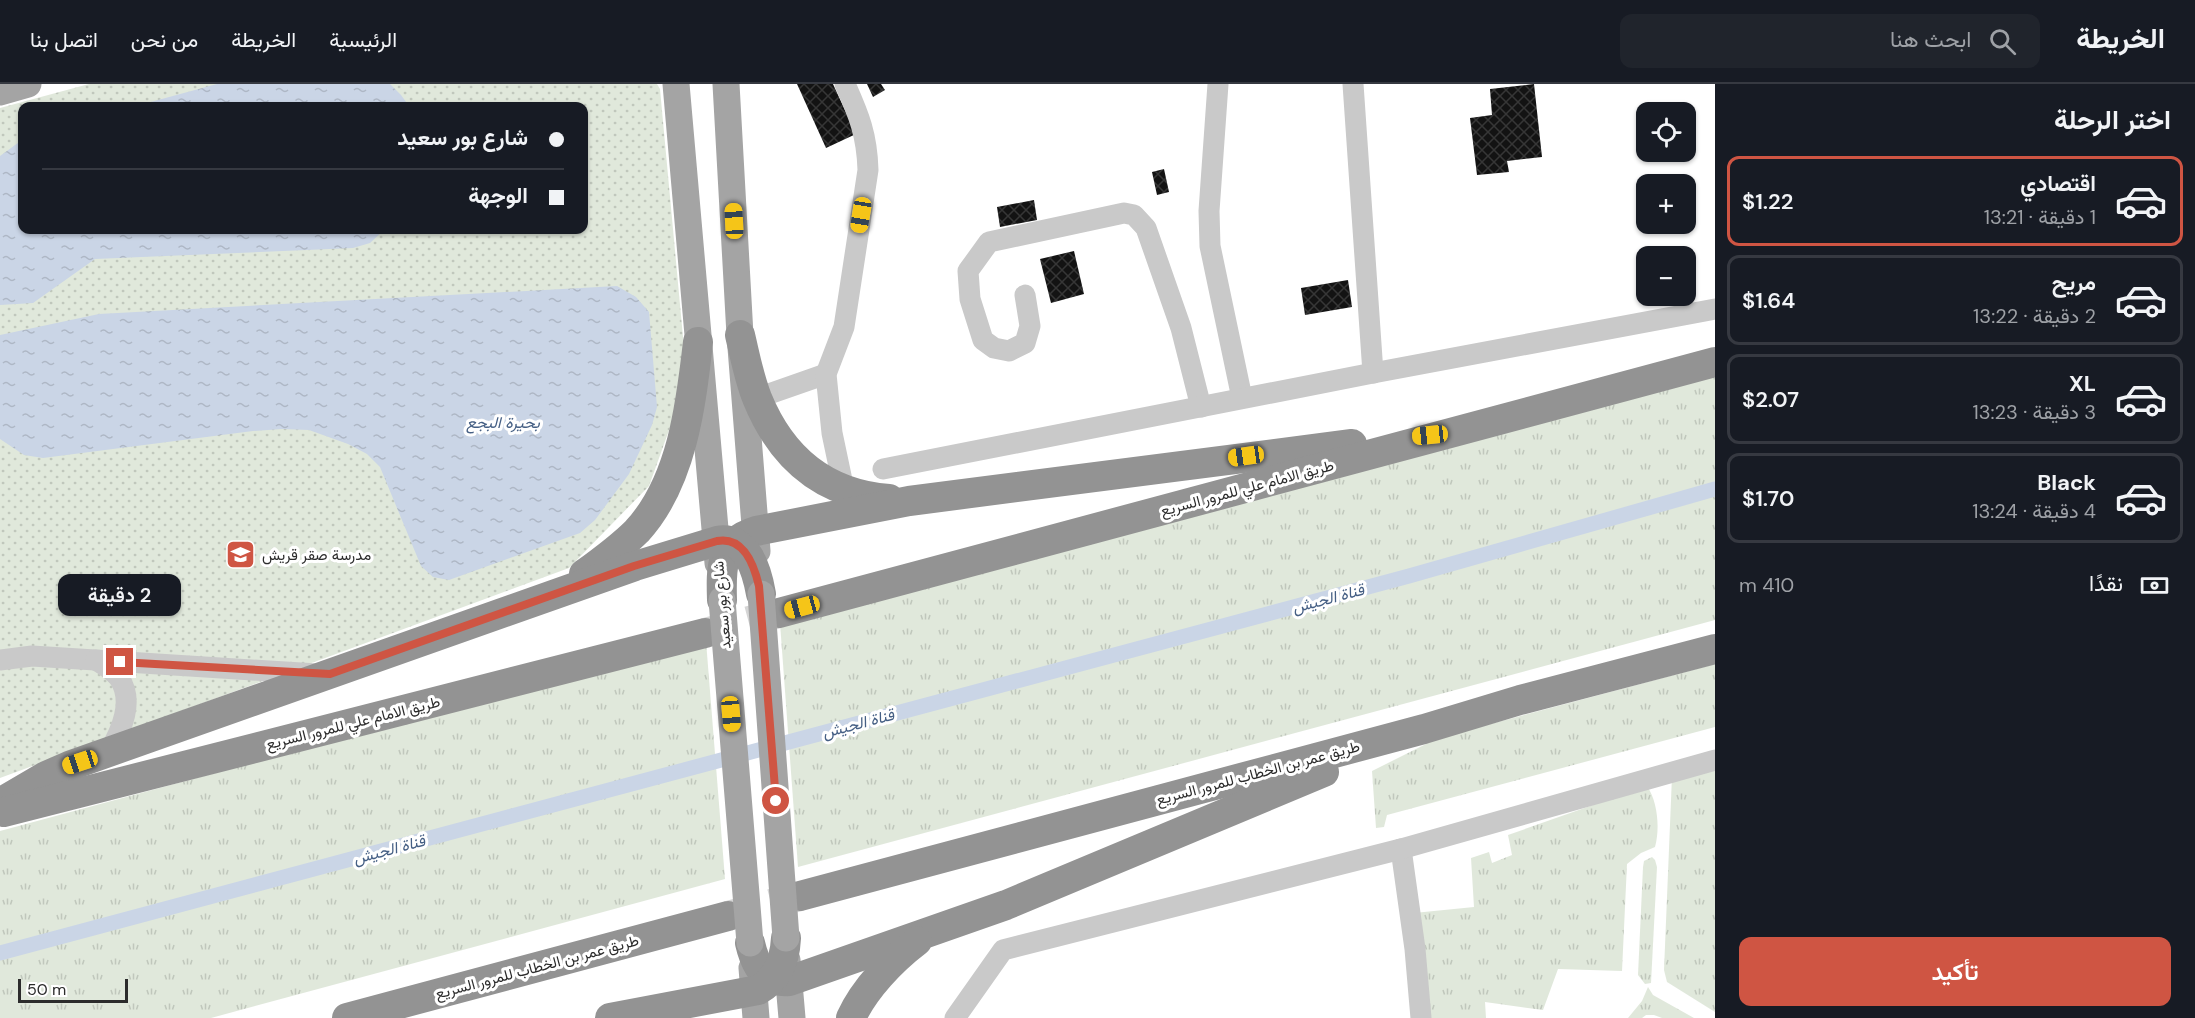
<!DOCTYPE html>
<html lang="ar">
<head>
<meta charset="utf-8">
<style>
  body { margin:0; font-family:"DM Sans",Vazirmatn,sans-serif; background:#20242c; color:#f1f3f6; direction:rtl; height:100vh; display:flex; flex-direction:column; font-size:22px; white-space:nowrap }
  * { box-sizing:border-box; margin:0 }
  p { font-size:20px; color:#9ea1a6 }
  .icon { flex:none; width:33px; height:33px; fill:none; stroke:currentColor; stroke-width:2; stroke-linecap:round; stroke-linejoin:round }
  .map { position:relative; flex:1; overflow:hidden; direction:ltr }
  .side { display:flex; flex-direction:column; background:#171b24; width:480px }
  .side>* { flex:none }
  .top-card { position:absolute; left:18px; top:18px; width:570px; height:132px; border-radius:12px; box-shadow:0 2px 4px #0004; direction:rtl; display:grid; align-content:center; height:132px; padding:0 24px; background:#171b24 }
  .controls { position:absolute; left:1636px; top:18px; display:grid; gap:12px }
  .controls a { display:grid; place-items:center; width:60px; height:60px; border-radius:12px; background:#171b24; box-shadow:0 2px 4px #0004; font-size:30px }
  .scale { position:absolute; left:18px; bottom:15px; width:110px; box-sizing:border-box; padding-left:6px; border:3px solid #2c2c2c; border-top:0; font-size:16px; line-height:21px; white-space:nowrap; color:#2c2c2c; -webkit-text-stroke:4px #fff; paint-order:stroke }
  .end { position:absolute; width:27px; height:27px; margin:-14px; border:8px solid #cf5543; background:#fff; box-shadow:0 0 0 3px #fff }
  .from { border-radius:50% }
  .bubble { position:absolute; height:42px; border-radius:12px; background:#171b24; box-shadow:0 2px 4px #0004; font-size:20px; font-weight:600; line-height:42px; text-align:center; direction:rtl }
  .car { position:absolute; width:18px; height:36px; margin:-18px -9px; border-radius:8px; box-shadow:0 0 4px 2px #0007; background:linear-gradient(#f5c518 24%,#345 0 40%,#f5c518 0 76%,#345 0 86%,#f5c518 0) }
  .top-card b { display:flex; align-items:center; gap:21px; height:57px; font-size:22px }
  .top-card b+b { border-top:2px solid #363941 }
  .top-card i { width:15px; height:15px; background:#f1f3f6 }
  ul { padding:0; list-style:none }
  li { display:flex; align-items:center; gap:18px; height:90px; margin:0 12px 9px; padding:0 12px; border:3px solid #363941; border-radius:12px }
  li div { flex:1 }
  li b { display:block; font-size:22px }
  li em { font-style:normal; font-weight:600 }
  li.selected { border-color:#cf5543 }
  li>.icon { width:54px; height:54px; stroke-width:1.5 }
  h2 { padding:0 24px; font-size:27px; line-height:72px }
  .pay { display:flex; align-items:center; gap:15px; height:66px; padding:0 24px; font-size:22px }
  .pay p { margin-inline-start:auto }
  .cta { display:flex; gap:12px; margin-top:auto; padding:12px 24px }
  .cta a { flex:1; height:69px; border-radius:12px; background:#cf5543; color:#fff; font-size:24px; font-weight:600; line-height:69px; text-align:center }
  header { display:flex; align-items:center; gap:36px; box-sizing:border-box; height:84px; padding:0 30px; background:#171b24; border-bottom:2px solid #363941 }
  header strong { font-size:28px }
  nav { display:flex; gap:33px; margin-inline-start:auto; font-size:21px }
  .search { width:420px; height:54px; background:#20242c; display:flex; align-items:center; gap:15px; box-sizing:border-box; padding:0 21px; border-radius:12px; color:#9ea1a6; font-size:22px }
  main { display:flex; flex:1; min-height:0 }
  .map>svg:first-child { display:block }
</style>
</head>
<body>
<header>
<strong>الخريطة</strong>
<div class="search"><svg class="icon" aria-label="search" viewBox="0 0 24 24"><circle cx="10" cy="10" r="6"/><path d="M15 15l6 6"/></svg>ابحث هنا</div>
<nav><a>الرئيسية</a><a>الخريطة</a><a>من نحن</a><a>اتصل بنا</a></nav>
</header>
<main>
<section class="side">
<h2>اختر الرحلة</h2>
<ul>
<li class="selected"><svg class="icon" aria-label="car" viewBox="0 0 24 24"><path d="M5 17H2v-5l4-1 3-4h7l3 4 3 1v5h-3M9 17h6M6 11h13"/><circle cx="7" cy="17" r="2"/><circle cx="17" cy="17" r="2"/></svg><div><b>اقتصادي</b><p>1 دقيقة · 13:21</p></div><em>$1.22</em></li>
<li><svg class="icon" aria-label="car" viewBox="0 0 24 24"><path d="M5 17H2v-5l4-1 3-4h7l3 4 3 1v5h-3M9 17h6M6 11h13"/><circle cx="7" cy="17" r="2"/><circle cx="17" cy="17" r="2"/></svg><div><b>مريح</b><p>2 دقيقة · 13:22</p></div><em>$1.64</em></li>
<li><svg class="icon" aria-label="car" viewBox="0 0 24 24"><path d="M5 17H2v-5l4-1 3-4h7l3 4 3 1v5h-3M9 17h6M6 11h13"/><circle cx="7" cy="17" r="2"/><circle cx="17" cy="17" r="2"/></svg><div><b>XL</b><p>3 دقيقة · 13:23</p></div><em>$2.07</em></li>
<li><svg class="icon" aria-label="car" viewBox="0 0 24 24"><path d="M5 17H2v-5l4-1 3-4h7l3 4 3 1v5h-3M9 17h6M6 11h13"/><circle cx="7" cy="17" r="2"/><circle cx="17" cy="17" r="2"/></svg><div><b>Black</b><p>4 دقيقة · 13:24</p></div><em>$1.70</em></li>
</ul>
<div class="pay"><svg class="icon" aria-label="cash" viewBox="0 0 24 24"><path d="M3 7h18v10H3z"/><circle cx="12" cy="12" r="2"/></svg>نقدًا<p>410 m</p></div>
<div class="cta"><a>تأكيد</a></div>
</section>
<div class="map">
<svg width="1715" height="934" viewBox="0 0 1715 934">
  <defs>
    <pattern id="grass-tufts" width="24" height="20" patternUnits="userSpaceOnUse" patternTransform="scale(1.5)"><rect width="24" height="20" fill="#e0e8db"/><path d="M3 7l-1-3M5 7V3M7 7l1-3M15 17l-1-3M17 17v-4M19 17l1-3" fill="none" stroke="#c0c7bc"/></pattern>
    <pattern id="park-dots" width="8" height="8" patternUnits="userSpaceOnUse" patternTransform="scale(1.5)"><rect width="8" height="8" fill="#e0e8db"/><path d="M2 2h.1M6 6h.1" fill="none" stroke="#c0c7bc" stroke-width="1.8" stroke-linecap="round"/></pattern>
    <pattern id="water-ripples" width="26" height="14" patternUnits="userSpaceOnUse" patternTransform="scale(1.5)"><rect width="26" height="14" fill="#cad5e6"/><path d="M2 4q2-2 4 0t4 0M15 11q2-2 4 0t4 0" fill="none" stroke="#aeb7c5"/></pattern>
    <pattern id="building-cross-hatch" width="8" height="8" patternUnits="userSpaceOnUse" patternTransform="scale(1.5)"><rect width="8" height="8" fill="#131313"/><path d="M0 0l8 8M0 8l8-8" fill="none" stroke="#363636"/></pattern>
  </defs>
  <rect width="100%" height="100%" fill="#fff"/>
  <g fill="url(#grass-tufts)">
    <polygon points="1715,288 1715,536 798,783 780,539"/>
    <polygon points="706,557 725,795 211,934 0,934 0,747"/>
    <polygon points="1715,580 1715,643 1387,731 1384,743 1376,744 1372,687 1438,654"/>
    <polygon points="1715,674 1715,928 1667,898 1664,886 1672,692"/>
    <path d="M1647,702C1658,718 1660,745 1655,763L1641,769L1627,780L1622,887L1558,885L1543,926L1485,918L1486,934H1426L1414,829L1474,823L1471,774L1489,768L1492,779L1512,771L1508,751Z"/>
    <polygon points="1652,773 1655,776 1657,783 1651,899 1645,900 1638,891 1643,783 1644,777"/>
    <polygon points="1648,903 1653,911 1694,934 1662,934 1654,931 1646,931 1642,934 1628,934 1642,917"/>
  </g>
  <path fill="url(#park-dots)" fill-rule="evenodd" d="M89,0H657L660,5L687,296L649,402L569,484L0,694V24ZM22,22H584V146H22Z"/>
  <g fill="url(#water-ripples)">
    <polygon points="217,0 390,0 401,11 409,22 136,22"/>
    <polygon points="22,56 22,146 384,146 370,159 353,164 95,175 33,219 0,221 0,72"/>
    <polygon points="617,202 636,213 649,228 657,323 652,341 629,390 595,436 580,449 449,496 433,493 421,482 380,383 367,370 348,360 309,346 282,345 253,347 43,374 24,371 0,355 0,251 99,230"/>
  </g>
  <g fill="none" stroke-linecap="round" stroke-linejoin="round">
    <polyline stroke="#cad5e6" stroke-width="15" points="0,869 1409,492 1715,405"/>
  </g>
  <g fill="url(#building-cross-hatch)">
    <polygon points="797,0 833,0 856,50 826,64"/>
    <polygon points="867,0 881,0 885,6 873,13"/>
    <polygon points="1534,0 1542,73 1507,77 1509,88 1477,91 1470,34 1492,31 1490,5"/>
    <polygon points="1164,85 1169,108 1157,111 1152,88"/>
    <polygon points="1034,116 1037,136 1000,143 997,123"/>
    <polygon points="1074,167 1084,210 1051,219 1040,175"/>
    <polygon points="1348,196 1352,223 1305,231 1301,204"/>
  </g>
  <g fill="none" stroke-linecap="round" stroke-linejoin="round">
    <g stroke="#d5d5d5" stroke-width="30" stroke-dasharray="30 15" stroke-linecap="butt">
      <polyline points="705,549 779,529"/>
      <polyline points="728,832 800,812"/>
    </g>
    <g stroke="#c9c9c9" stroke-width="21">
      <polyline points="1218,0 1209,127 1210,162 1242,314"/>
      <polyline points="1353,0 1373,289"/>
      <polyline points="1025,211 1030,242 1025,259 1009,267 994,264 983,256 970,215 968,187 989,158 1124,129 1134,131 1146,144 1181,244 1201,323"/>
      <polyline points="757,314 826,290"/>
      <polyline points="883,385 1373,289 1715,225"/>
      <path d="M844,406L832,349L826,290L844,243L868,86C867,51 859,31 845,0"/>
      <polyline points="0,576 32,572 317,590"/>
      <path d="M96,576C104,581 114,587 119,594C135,617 121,647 109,668"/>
      <polyline points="1401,765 1415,865 1421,934"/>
      <polyline points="955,934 1003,866 1401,765 1715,676"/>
    </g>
    <g stroke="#a4a4a4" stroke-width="27">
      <polyline points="676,0 718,479"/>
      <polyline points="726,0 740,251 757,467"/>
      <polyline points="0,8 28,0"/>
      <polyline points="787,876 792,934"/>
      <polyline points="752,884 756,934"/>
    </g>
    <g stroke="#939393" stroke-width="30">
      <path d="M740,251C745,272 749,294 757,314C781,373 823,410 889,415"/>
      <path d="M584,490C602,477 621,463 637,447C682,398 691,321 698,258"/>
      <path d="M722,516C721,484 720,458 756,447L909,417L1352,360"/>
      <polyline points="779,529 1715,278"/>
      <path d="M0,719L46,692L69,682L635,482L717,457C747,451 757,487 761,510"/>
      <polyline points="4,728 705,549"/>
      <polyline points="800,812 1424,645 1520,616 1715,565"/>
      <path d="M750,859C755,881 764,899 789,897L1006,821L1324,688"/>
      <polyline points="347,934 728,832"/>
      <path d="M610,934L758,906C778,895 785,876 786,854"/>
      <path d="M851,934C864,905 892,876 917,857"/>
    </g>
    <g stroke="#a4a4a4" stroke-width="27">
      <polyline points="761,510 786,854"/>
      <polyline points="722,516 750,859"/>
    </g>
  </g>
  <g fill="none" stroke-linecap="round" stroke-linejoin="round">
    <path stroke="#cf5543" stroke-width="8" d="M120,578L330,590L634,482L717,457C744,452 754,481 759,502L776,717"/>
  </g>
  <defs>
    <symbol id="school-square" viewBox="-11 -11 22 22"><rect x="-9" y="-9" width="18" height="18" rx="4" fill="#cf5543" stroke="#fff"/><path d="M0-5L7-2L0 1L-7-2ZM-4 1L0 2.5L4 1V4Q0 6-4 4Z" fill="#fff"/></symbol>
  </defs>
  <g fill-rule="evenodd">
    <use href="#school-square" x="224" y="454" width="33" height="33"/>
  </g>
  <g text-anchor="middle" stroke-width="6" stroke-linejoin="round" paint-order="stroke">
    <g font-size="15" fill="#2c2c2c" stroke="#fff">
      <text transform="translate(1247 404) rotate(-15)" y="5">طريق الامام علي للمرور السريع</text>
      <text transform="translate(722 521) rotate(-95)" y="5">شارع بور سعيد</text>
      <text transform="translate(353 639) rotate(-14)" y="5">طريق الامام علي للمرور السريع</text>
      <text transform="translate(1258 689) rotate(-15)" y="5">طريق عمر بن الخطاب للمرور السريع</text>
      <text transform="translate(537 883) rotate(-15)" y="5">طريق عمر بن الخطاب للمرور السريع</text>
    </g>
    <g font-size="15" fill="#2c2c2c" stroke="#fff" text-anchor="start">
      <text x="262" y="476">مدرسة صقر قريش</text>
    </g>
    <g font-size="16" font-style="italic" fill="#455f84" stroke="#fff">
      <text x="503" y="344">بحيرة البجع</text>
      <text transform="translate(1328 514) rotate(-15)" y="6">قناة الجيش</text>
      <text transform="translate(858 639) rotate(-15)" y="6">قناة الجيش</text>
      <text transform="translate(389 765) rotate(-15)" y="6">قناة الجيش</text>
    </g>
  </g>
</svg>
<div class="controls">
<a><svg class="icon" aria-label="locate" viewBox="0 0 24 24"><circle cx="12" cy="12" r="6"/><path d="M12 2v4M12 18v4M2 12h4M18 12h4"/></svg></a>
<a>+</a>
<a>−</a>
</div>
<div class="scale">50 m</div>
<i class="end from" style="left:776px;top:717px"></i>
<i class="end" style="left:120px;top:578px"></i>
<div class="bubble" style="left:58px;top:490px;width:123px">2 دقيقة</div>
<i class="car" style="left:861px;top:131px;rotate:189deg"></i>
<i class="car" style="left:734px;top:137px;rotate:357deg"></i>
<i class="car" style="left:1430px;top:351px;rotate:264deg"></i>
<i class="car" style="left:1246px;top:372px;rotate:262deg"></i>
<i class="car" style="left:802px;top:523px;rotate:255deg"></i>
<i class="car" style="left:731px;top:630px;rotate:175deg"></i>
<i class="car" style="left:80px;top:678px;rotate:252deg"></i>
<div class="top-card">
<b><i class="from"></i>شارع بور سعيد</b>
<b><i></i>الوجهة</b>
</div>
</div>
</main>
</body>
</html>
